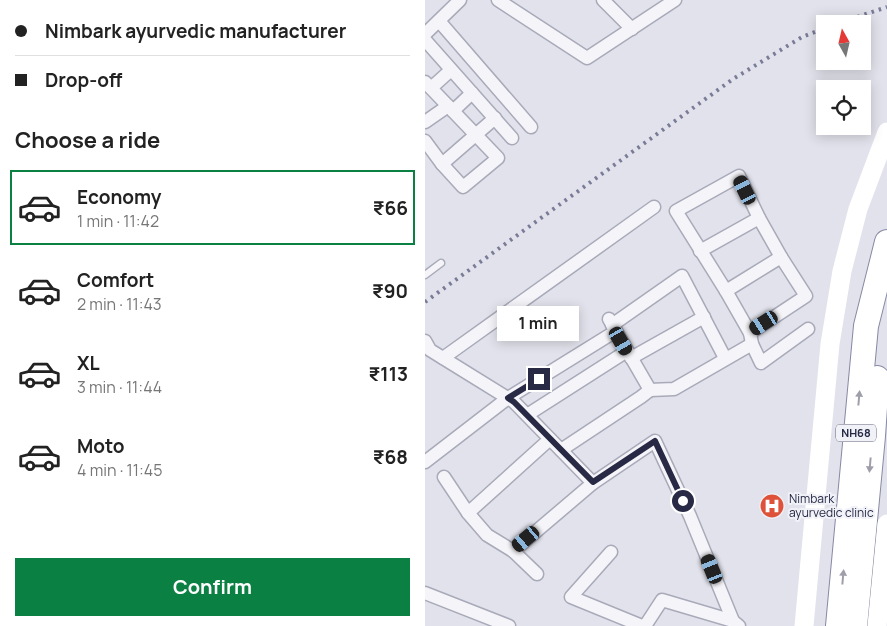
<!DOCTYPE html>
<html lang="en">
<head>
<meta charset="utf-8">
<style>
  body { margin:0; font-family:Manrope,sans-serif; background:#f6f6f6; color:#222; height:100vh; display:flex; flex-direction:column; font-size:19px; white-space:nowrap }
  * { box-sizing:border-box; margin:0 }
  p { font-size:16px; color:#767676 }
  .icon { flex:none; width:28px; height:28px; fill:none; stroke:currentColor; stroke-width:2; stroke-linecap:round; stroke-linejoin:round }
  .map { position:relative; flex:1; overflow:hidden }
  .drawer { display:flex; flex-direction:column; background:#fff; width:425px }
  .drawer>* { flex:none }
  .banner { display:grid; align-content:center; height:110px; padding:0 15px; background:#fff }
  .needle { width:32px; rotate:352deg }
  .tools { position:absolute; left:391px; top:15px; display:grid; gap:10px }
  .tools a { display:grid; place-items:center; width:55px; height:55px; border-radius:0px; background:#fff; box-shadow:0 2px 12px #0003; font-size:25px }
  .end { position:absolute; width:22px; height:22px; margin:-11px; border:6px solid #272945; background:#fff; box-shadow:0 0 0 2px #fff }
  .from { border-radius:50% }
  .bubble { position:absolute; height:35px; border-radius:0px; background:#fff; box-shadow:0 2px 12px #0003; font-size:16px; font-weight:700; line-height:35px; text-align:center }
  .car { position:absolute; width:15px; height:30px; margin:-15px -8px; border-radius:6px; box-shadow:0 0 4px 1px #0007; background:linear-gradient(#222 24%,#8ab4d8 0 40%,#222 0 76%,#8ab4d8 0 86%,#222 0) }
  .banner b { display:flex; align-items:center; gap:18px; height:48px; font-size:19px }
  .banner b+b { border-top:1px solid #e0e0e0 }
  .banner i { width:12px; height:12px; background:#222 }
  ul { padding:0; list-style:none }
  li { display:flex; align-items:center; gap:15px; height:75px; margin:0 10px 8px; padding:0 5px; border:2px solid transparent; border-radius:0px }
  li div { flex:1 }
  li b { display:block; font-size:19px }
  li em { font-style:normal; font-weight:700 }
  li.current { border-color:#0b8043 }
  li>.icon { width:45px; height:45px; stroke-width:1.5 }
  h2 { padding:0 15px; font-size:22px; line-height:60px }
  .action { display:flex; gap:10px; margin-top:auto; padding:10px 15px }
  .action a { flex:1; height:58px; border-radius:0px; background:#0b8043; color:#fff; font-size:20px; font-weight:700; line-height:58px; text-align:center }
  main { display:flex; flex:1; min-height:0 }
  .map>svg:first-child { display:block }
</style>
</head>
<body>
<main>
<section class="drawer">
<div class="banner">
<b><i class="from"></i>Nimbark ayurvedic manufacturer</b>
<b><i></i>Drop-off</b>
</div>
<h2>Choose a ride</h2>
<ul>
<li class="current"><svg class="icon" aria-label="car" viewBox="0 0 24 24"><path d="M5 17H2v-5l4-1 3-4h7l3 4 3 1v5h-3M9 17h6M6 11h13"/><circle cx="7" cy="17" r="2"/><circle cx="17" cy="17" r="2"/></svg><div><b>Economy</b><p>1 min · 11:42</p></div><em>₹66</em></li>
<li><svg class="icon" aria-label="car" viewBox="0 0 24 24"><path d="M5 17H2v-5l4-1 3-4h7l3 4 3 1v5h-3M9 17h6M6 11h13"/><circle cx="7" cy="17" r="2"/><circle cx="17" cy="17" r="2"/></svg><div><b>Comfort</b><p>2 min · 11:43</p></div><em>₹90</em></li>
<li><svg class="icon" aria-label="car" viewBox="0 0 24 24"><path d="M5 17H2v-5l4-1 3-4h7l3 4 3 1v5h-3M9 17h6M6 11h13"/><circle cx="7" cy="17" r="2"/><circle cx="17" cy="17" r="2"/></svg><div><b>XL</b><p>3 min · 11:44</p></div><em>₹113</em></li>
<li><svg class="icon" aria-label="car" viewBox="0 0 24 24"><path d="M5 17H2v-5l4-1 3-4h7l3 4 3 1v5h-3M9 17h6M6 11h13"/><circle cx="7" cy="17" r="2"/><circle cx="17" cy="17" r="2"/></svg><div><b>Moto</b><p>4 min · 11:45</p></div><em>₹68</em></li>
</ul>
<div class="action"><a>Confirm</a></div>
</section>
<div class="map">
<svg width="462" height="626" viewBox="0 0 462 626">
  <rect width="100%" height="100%" fill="#e1e2eb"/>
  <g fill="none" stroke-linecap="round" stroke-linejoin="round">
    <defs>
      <polyline id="lane" points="0,275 16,263"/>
      <g id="street">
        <polyline points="73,0 162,58 250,0"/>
        <polyline points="178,0 207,29"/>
        <polyline points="14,21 106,127"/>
        <polyline points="0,34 35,0"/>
        <polyline points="0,40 87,138"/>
        <polyline points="0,82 73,158 38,187 17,164 0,141"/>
        <polyline points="6,88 26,70"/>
        <polyline points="28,111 47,93"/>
        <polyline points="0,122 23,106"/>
        <polyline points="17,164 70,118"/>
        <polyline points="275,251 334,218 356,257"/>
        <polyline points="301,291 356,257 381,296 325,333"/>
        <polyline points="187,325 257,276 300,358"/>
        <polyline points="0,341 5,350 89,402 168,483 230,441 265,516 308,621 314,626"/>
        <polyline points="327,344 325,333 301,291 251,211 314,176 334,218"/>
        <polyline points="18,358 229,207"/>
        <polyline points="206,358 279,317"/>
        <polyline points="225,390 249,389 327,344 336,363 383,329"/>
        <polyline points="102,415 202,351"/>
        <polyline points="136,450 216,397 225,390 184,319"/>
        <polyline points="0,462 83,398 191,331"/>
        <polyline points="19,477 43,513 62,535 88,551 112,574"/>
        <polyline points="43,513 125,439"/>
        <polyline points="88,551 168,483"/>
        <polyline points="186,552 146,597 217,626"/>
        <polyline points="0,593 84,626"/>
        <polyline points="220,626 237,600 308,621"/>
      </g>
      <g id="highway">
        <polyline points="413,626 441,326 462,242"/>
        <polyline points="430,626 448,436 452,378"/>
      </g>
    </defs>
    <use href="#lane" stroke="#a9aab9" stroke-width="9"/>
    <use href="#street" stroke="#a9aab9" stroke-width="15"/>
    <use href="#highway" stroke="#8789a4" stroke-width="26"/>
    <use href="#lane" stroke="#f5f5f9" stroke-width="6"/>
    <use href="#street" stroke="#f5f5f9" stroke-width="12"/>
    <g stroke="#fff" stroke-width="19">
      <polyline points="379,626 405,344 417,271 433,209 462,132"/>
      <polyline points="452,626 462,524"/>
    </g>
    <use href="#highway" stroke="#fff" stroke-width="24"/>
    <g stroke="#797b97" stroke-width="4" stroke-dasharray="2.5 5" stroke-linecap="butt">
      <polyline points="411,24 462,7"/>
      <polyline points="0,302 308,79 377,37 400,28"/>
    </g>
  </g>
  <defs><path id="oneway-solid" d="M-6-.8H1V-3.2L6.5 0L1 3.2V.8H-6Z" transform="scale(1.25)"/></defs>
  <g fill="#9e9fab">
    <use href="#oneway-solid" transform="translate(434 398) rotate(-85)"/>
    <use href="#oneway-solid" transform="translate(445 465) rotate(95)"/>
    <use href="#oneway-solid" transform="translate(418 577) rotate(-85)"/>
  </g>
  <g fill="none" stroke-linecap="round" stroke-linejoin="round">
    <polyline stroke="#272945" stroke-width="6" points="114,379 83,398 89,402 168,482 230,441 258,501"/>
  </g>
  <defs>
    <symbol id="hospital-disc" viewBox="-11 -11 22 22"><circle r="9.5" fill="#de5239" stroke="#f1f2f8"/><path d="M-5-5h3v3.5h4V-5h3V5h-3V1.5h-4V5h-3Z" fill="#fff"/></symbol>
  </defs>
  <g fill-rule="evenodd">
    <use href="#hospital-disc" x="333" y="492" width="28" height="28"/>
  </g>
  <g text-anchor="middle" stroke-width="4" stroke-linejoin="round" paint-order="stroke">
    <rect fill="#f1f2f8" stroke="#64657b" stroke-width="1" x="411" y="424.5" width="40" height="17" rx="4"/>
    <g font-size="11" font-weight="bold" fill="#272945">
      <text x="431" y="437">NH68</text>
    </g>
    <g font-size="12" fill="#272945" stroke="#f1f2f8" text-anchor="start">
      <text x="364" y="503">Nimbark<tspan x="364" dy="14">ayurvedic clinic</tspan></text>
    </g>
  </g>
</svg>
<div class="tools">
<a><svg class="needle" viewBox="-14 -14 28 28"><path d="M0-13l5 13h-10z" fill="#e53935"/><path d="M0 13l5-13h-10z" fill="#767676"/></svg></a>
<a><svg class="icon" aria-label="locate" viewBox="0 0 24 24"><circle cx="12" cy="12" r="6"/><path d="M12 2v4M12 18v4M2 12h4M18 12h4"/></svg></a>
</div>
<i class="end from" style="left:258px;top:501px"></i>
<i class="end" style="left:114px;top:379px"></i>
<div class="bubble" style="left:72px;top:306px;width:82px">1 min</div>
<i class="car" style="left:320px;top:190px;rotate:334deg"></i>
<i class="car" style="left:339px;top:323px;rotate:237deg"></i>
<i class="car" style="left:196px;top:341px;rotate:150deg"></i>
<i class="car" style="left:101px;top:539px;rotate:230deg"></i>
<i class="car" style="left:287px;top:569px;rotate:338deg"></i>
</div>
</main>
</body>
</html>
